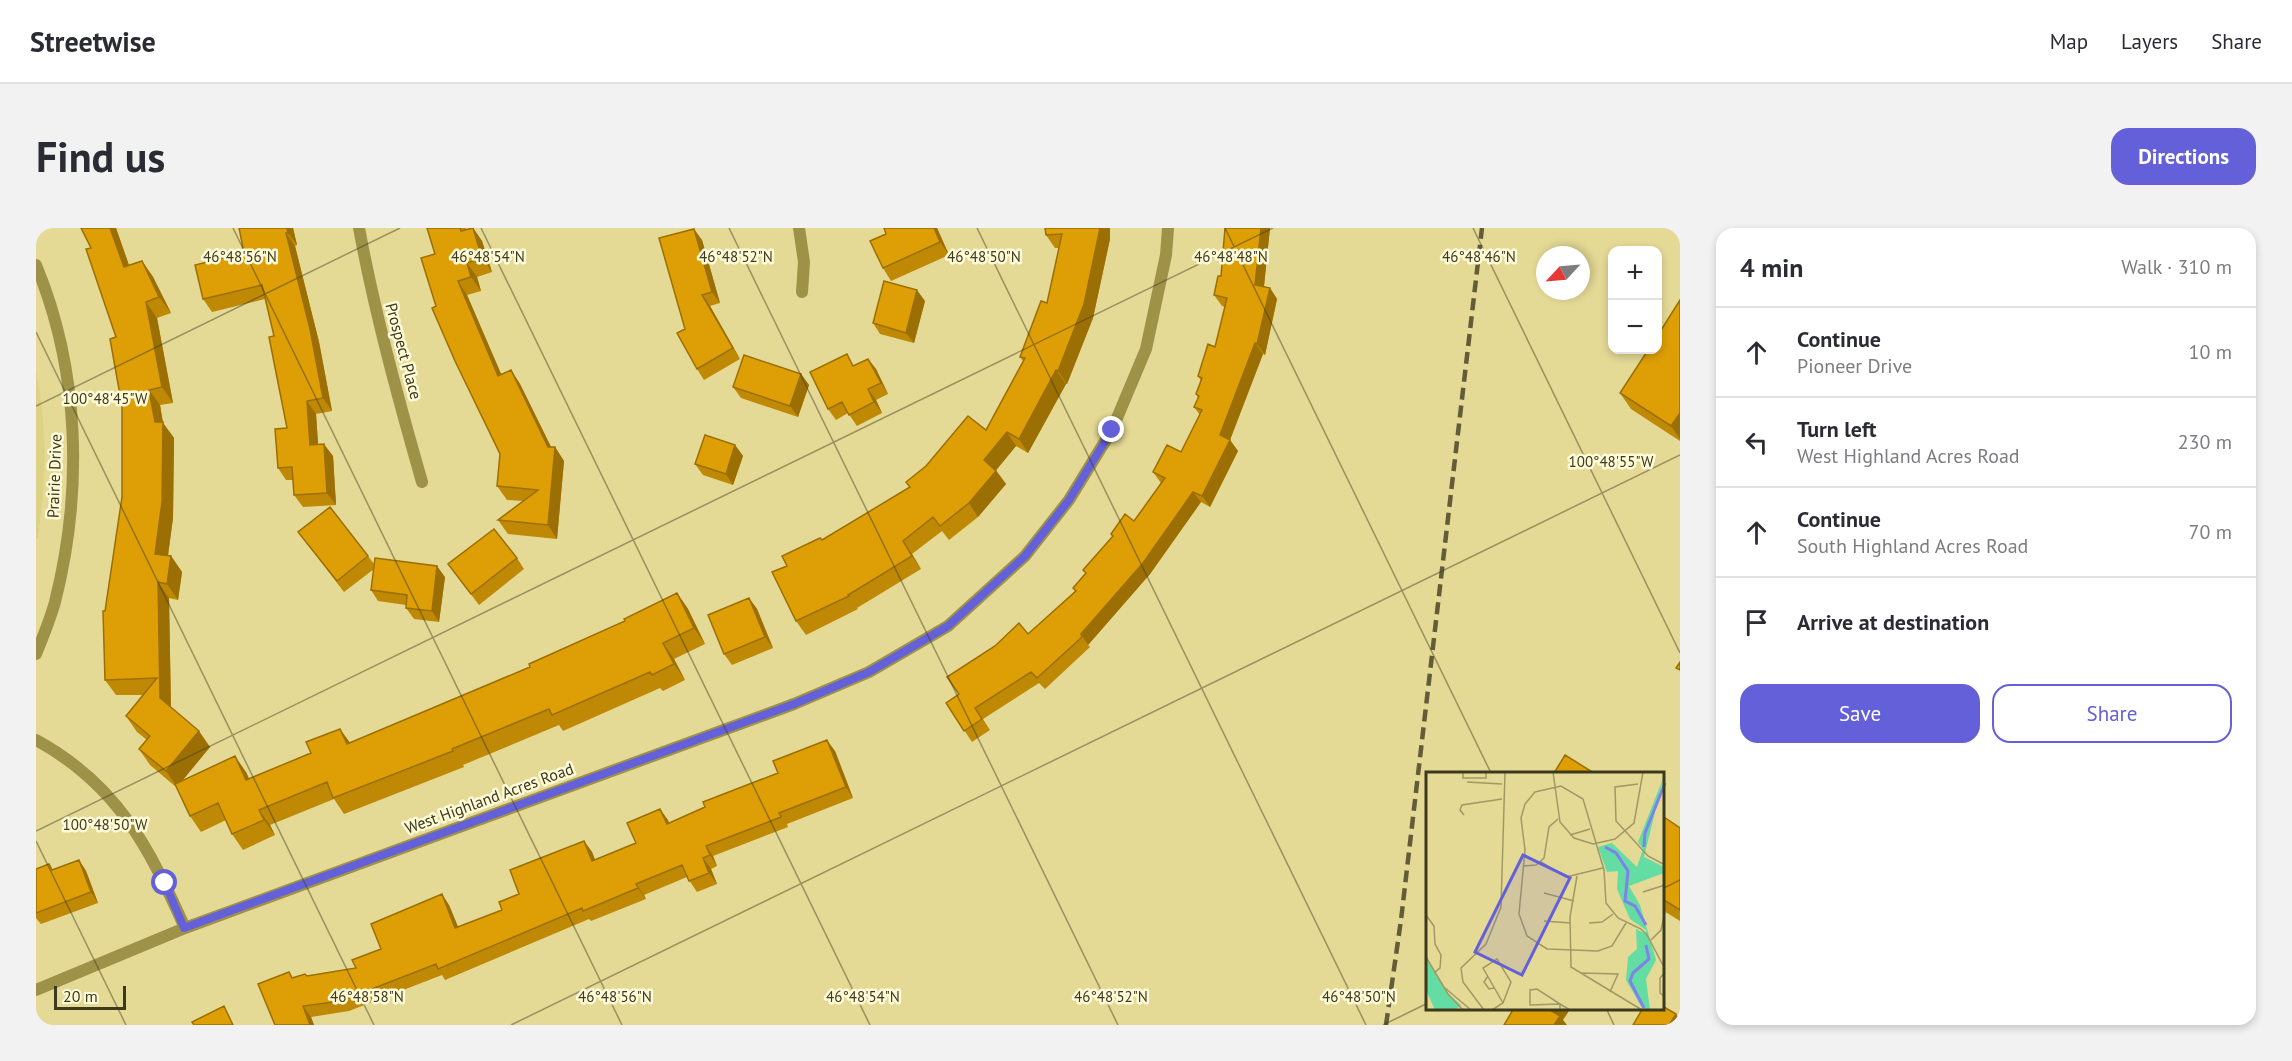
<!DOCTYPE html>
<html lang="en">
<head>
<meta charset="utf-8">
<style>
  body { margin:0; font-family:"PT Sans",sans-serif; background:#f2f2f3; color:#2b2b33 }
  .controls { position:absolute; right:18px; top:18px; display:grid; overflow:hidden; border-radius:12px; box-shadow:0 3px 9px #0003 }
  .controls button { width:54px; height:54px; display:grid; place-items:center; padding:0; border:0; border-bottom:2px solid #e1e1e2; background:#fff; color:#2b2b33; font:30px sans-serif }
  .compass { position:absolute; left:1500px; top:18px; width:54px; height:54px; border-radius:50%; background:#fff; box-shadow:0 3px 9px #0003; rotate:244deg }
  .scale { position:absolute; left:18px; bottom:15px; width:72px; box-sizing:border-box; padding-left:6px; border:3px solid #3d391d; border-top:0; font-size:16px; line-height:21px; white-space:nowrap; color:#3d391d; -webkit-text-stroke:4px #fffad8; paint-order:stroke }
  .stop { position:absolute; width:18px; height:18px; margin:-14px; border:4px solid #6460d9; border-radius:50%; background:#fff }
  .stop.end { background:#6460d9; border-color:#fff; box-shadow:0 2px 6px #0008 }
  .list { margin:0; padding:0; list-style:none }
  h2 { display:flex; justify-content:space-between; align-items:center; height:78px; margin:0; padding:0 24px; font-size:26px }
  h2 small { font-size:20px; font-weight:400; color:#7c7c81 }
  .list li { display:grid; grid-template-columns:39px 1fr auto; gap:18px; align-items:center; box-sizing:border-box; height:90px; padding:0 24px; border-top:2px solid #e1e1e2 }
  .list b { display:block; font-size:22px; white-space:nowrap }
  .list p { margin:0; font-size:20px; white-space:nowrap; color:#7c7c81 }
  .list em { font-size:20px; font-style:normal; color:#7c7c81 }
  .actions { display:flex; gap:12px; padding:18px 24px }
  .actions a { flex:1; padding:14px 0; border:2px solid #6460d9; border-radius:18px; text-align:center; font-size:21px; color:#6460d9 }
  .actions .main { background:#6460d9; color:#fff }
  .icon { flex:none; width:33px; height:33px; fill:none; stroke:currentColor; stroke-width:2; stroke-linecap:round; stroke-linejoin:round }
  .map { position:relative; flex:none; width:1644px; height:797px; overflow:hidden; border-radius:18px }
  header { display:flex; align-items:center; gap:36px; box-sizing:border-box; height:84px; padding:0 30px; background:#fff; border-bottom:2px solid #e1e1e2 }
  header strong { font-size:28px }
  nav { display:flex; gap:33px; margin-inline-start:auto; font-size:21px }
  .intro { display:flex; align-items:center; justify-content:space-between; box-sizing:border-box; height:144px; padding:0 36px }
  h1 { margin:0; font-size:42px }
  .button { padding:15px 27px; border-radius:18px; background:#6460d9; color:#fff; font-size:21px; font-weight:700 }
  main { display:flex; gap:36px; padding:0 36px }
  aside { flex:1; background:#fff; border-radius:18px; box-shadow:0 3px 9px #0003 }
  .map>svg:first-child { display:block }
  .built { fill:#ddd184 }
  .lines { fill:none; stroke-linecap:round; stroke-linejoin:round }
  .street { stroke:#9e9248; stroke-width:12 }
  .rail { stroke:#625d38; stroke-width:4.5; stroke-dasharray:12 6; stroke-linecap:butt }
  .wall { fill:#bf8905 }
  .shaded-wall { fill:#9b6f04 }
  .building { fill:#de9f06; stroke:#9b6f04; stroke-width:1.5 }
  .route { stroke:#6460d9; stroke-width:8 }
  .ticks { fill:none; stroke:#3d391d; stroke-width:1.5; stroke-opacity:0.45 }
  .labels { text-anchor:middle; dominant-baseline:central; stroke-width:5; stroke-linejoin:round; paint-order:stroke }
  .street-label { font-size:16px; fill:#3d391d; stroke:#fffad8 }
  .inset-river { fill:none; stroke:#7f82ea; stroke-width:3 }
  .inset-road { fill:none; stroke:#a19965; stroke-width:1.5 }
  .view { fill:#6460d9; fill-opacity:0.15; stroke:#6460d9; stroke-width:3 }
  .inset-edge { fill:none; stroke:#3d391d; stroke-width:3 }
  .ticks-label { font-size:15px; text-anchor:middle; fill:#3d391d; stroke:#fffad8; stroke-width:5; stroke-linejoin:round; paint-order:stroke }
</style>
</head>
<body>
<header>
<strong>Streetwise</strong>
<nav><a>Map</a><a>Layers</a><a>Share</a></nav>
</header>
<div class="intro"><h1>Find us</h1><a class="button">Directions</a></div>
<main>
<div class="map">
<svg width="1644" height="797" viewBox="0 0 1644 797">
  <rect width="100%" height="100%" fill="#e4d995"/>
  <path class="built" d="M0 144 6 180 9 223 7 267 2 310H0Z"/>
  <g class="lines">
    <path class="street" d="M323 0C339 86 362 170 386 254
      M763 0 768 34 766 64
      M0 37C44 143 47 263 19 374 14 392 7 409 0 426
      M0 512C81 556 113 619 149 700
      M0 762 149 700 758 476 833 444 912 398 989 328 1033 272 1076 202 1110 121 1130 27 1132 0"/>
    <path class="rail" d="M1350 797 1365 692 1446 0"/>
  </g>
  <path class="wall" d="M45 0H80L93 37 106 33 117 49 135 85 121 90 137 175 124 177 127 195 138 210 137 290 132 328H135L146 344 142 372 133 370 135 479 174 519 146 553 210 544 213 551 314 515 494 439 589 393 641 365 652 381 669 416 638 431 649 452 627 463 624 460 527 503 523 497 427 537 428 539 308 586 298 571 234 597 239 607 207 622 196 606 190 592 165 604 154 588 140 559 114 537 103 521 111 512 101 504 90 488 108 467H80L69 452V383L86 269V178L80 109 55 20Z
    M257 0 261 17 259 18 283 114 296 183 280 186 282 216 297 228 300 277 267 279 258 267 257 252H250L242 240 251 200 238 108 229 71 176 84 167 71 208 25Z
    M391 0H430V1L437 0 446 13 456 44 441 49 445 63 431 67 465 146 475 142 484 156 515 219H519L528 233 521 311 472 306 462 292 487 273 471 272 461 258 464 226 400 78 399 26Z
    M901 0 913 27 855 53 847 40 850 6Z
    M1009 0H1074V11L1057 90 1031 156H1030L992 225 980 218 960 242 970 256 942 289 913 312 906 303 876 326 885 341 821 380 822 381 770 407 760 393 786 312 874 259 950 202 987 133 984 129 1011 75 1023 20H1019L1010 7Z
    M1189 0H1234L1228 59 1234 60 1241 71 1229 127 1227 126 1194 212 1202 223 1174 279 1165 274 1114 346 1052 417 1054 419 1009 461 1003 455 947 491 954 502 936 514 910 475 923 466 992 406 1039 363 1037 360 1050 346 1047 342 1076 309 1075 306 1098 293 1125 255 1117 244 1145 224 1164 187 1158 179 1162 170 1160 166 1165 153 1162 148 1179 119 1189 79 1186 78 1178 67 1185 48Z
    M666 12 684 75 674 78 704 131 668 152 661 141 649 101Z
    M1644 72V213L1595 181 1584 165Z
    M889 73 878 115 844 106 837 95Z
    M832 131 840 141 852 166 840 172 846 185 821 198 812 185 800 192 792 181 819 137Z
    M765 146 773 157 762 189 705 170 697 159Z
    M699 217 707 228 697 257 667 247 659 236Z
    M262 304 332 328 338 336 409 349 403 394 378 391 370 380V377L342 373 335 362 338 341 308 364Z
    M481 330 488 341 443 377 412 336Z
    M713 370 721 381 737 420 696 437 688 426Z
    M799 523 817 570 751 596 752 599 677 628 681 638 675 641 681 656 661 664 651 649 608 667 610 671 555 693 553 691 409 752 406 747 313 783 275 789 278 797H239L253 744 257 750 320 740 345 721 413 677 422 699 466 682 483 666 548 613 556 624 559 632 600 615 624 581 633 595Z
    M1628 589 1644 600V693L1628 683Z
    M43 632 50 643 62 675 5 696 0 690V641L13 636 17 642Z"/>
  <path class="shaded-wall" d="M74 0H80L99 55 88 39Z
    M251 0H257L261 17 252 5Z
    M437 0 446 13 456 44 446 30Z
    M898 0H901L913 27 904 14Z
    M1064 0H1074V11L1057 90 1031 156 1022 143Z
    M1225 0H1234L1227 67 1219 57Z
    M658 1 666 12 684 75 676 64Z
    M250 5 259 18 283 114 296 183 287 170Z
    M106 33 117 49 135 85 123 69Z
    M431 35 441 49 445 63 435 49Z
    M422 53 431 67 472 162 462 148Z
    M1234 60 1241 71 1229 127 1221 116Z
    M881 62 889 73 878 115 870 105Z
    M666 67 674 78 704 131 697 120Z
    M110 74 121 90 137 175 126 159Z
    M1219 115 1227 126 1192 217 1194 212 1202 223 1174 279 1166 268 1184 207Z
    M832 131 840 141 852 166 845 155Z
    M475 142 484 156 518 225 519 219 528 233 521 311 512 297V219Z
    M1020 142 1030 156 992 225 983 211Z
    M765 146 773 157 762 189 754 178Z
    M832 161 840 172 846 185 838 174Z
    M113 162 124 177 127 195 138 210 137 290 130 341 119 326V194Z
    M271 173 280 186 283 229 274 217Z
    M1644 185V211L1635 198Z
    M971 204 980 218 957 246 948 232Z
    M288 216 297 228 300 277 291 265Z
    M699 217 707 228 697 257 690 246Z
    M960 243 970 256 942 289 933 275Z
    M1157 264 1165 274 1114 346 1052 417 1045 406Z
    M867 313 876 326 885 341 876 328Z
    M135 328 146 344 142 372 131 356Z
    M401 338 409 349 403 394 396 383Z
    M122 354 133 370 135 486 124 470Z
    M641 365 652 381 669 416 658 400Z
    M713 370 721 381 737 420 729 409Z
    M627 415 638 431 649 452 638 436Z
    M304 501 315 516H311Z
    M163 503 174 519 141 559 130 543Z
    M791 512 799 523 817 570 810 559Z
    M199 528 210 544 221 568 210 552Z
    M624 581 632 592 638 607 631 596Z
    M223 582 234 597 239 607 228 592Z
    M548 613 556 624 564 644 556 633Z
    M670 618 677 628 681 638 674 627Z
    M667 630 675 641 681 656 673 645Z
    M43 632 50 643 62 675 55 664Z
    M600 656 608 667 610 671 602 660Z
    M406 666 413 677 427 711 419 700Z
    M267 778 275 789 278 797H274Z
    M1515 780H1535L1527 792 1531 797H1518L1514 782Z
    M1640 786 1644 792V797H1633Z"/>
  <path class="building" d="M45 0H74L88 39 106 33 123 69 110 74 126 159 113 162 119 194H127L126 274 119 326 135 328 131 356 122 354 124 470 163 503 130 543 103 521 114 508 90 488 121 450 69 452 67 383H69L86 269V178L74 111 80 109 50 21 55 20Z
    M203 0H251L252 5H250L274 101 287 170 271 173 274 217 288 216 291 265 258 267 256 239 242 240 239 201 251 200 233 109 238 108 226 57 167 71 159 37 208 25Z
    M391 0H424L425 3 437 0 446 30 431 35 435 49 422 53 462 148 475 142 512 219H519L512 297 462 292 502 262 461 258 464 226 419 133 396 80 400 78 385 30 399 26Z
    M848 0H898L904 14 847 40 834 13 850 6Z
    M1009 0H1064L1048 76 1022 143 1020 142 983 211 971 204 948 232 960 243 933 275 904 298 897 289 867 313 876 328 812 367 813 368 760 393 736 344 751 338 746 328 784 310 786 312 874 259 870 254 890 238 932 188 950 202 989 130 984 129 1005 73 1011 75 1026 6 1010 7Z
    M1189 0H1225L1219 57 1234 60 1221 116 1219 115 1184 207 1194 212 1166 268 1157 264 1107 335 1045 406 1046 409 1001 450 995 444 939 480 946 491 928 503 910 475 923 466 911 449 959 418 983 395 992 406 1040 363 1037 360 1050 345 1047 342 1077 308 1075 306 1089 286 1098 293 1129 250 1117 244 1131 217 1145 224 1166 182 1158 179 1163 168 1160 166 1166 150 1162 148 1172 116 1179 119 1191 70 1178 67 1182 48H1185Z
    M658 1 676 64 666 67 697 120 661 141 641 105 649 101 623 10Z
    M848 53 881 62 870 105 837 95Z
    M1644 72V185L1635 198 1584 165 1612 122H1622V107Z
    M811 126 817 138 832 131 845 155 832 161 838 174 813 187 806 174 792 181 774 144Z
    M708 127 765 146 754 178 697 159Z
    M669 207 699 217 690 246 659 236Z
    M294 279 332 328 301 353 262 304Z
    M458 301 481 330 435 366 412 336Z
    M339 330 401 338 396 383 370 380 371 367 335 362Z
    M641 365 658 400 627 415 638 436 616 447 614 444 516 487 513 481 416 521 417 523 297 570 291 554 223 582 228 592 196 606 182 575 154 588 139 556 199 528 210 552 275 525 270 514 304 501 311 516 494 439 493 436 589 393 588 391Z
    M713 370 729 409 688 426 672 387Z
    M1644 434V442L1640 440Z
    M791 512 810 559 743 585 745 589 670 618 674 627 667 630 673 645 653 653 646 637 600 656 602 660 547 683 546 680 402 741 400 736 305 773 267 778 274 797H239L222 756 253 744 256 750 269 746 271 748 320 740 316 732 345 721 335 696 406 666 419 700 466 682 463 674 483 666 474 642 548 613 556 633 600 615 591 595 624 581 631 596 669 579 667 574 742 545 737 533Z
    M1529 527 1558 545H1518Z
    M1628 589 1644 600V682L1628 672Z
    M43 632 55 664 0 685V641L13 636 16 642Z
    M188 778 197 797H158L156 794Z
    M1628 779 1640 786 1633 797H1597L1607 780H1628Z
    M1478 780H1515L1514 782 1524 788 1518 797H1468Z"/>
  <g class="lines">
    <path class="route" d="M129 655 148 700 758 476 833 444 912 398 989 328 1033 272 1076 202"/>
  </g>
  <path class="ticks" d="M197 0 586 797M445 0 834 797M693 0 1082 797M941 0 1330 797M1189 0 1455 545M1437 0 1644 425M0 104 338 797M0 178 364 0M0 603 1237 0M0 613 90 797M1628 660 1644 652M1570 780 1578 797M475 797 1644 227M1347 797 1392 775"/>
  <g class="labels">
    <g class="street-label">
      <text transform="translate(368 123) rotate(75)">Prospect Place</text>
      <text transform="translate(18 248) rotate(-88)">Prairie Drive</text>
      <text transform="translate(453 570) rotate(-20)">West Highland Acres Road</text>
    </g>
  </g>
  <g transform="translate(1390 544)">
    <rect width="238" height="238" fill="#e4d995"/>
    <path d="M238 4 218 85 238 95V101L203 114 214 133 230 188 220 207 224 238 216 236 200 208 202 185 211 177 210 157 220 162V158L204 147 191 117 192 99 181 100 172 75 186 71 211 95 217 77 212 70ZM0 185 22 222 35 233 29 238H9L0 218Z" fill="#63dda3"/>
    <path class="inset-river" d="M179 75 190 81 202 99 199 129 209 134 220 153M218 75 219 61 239 11M218 236 204 209 207 201 223 187 220 173"/>
    <path class="inset-road" d="M37 0V6H60V0M127 0 134 50 148 66 167 72 189 67 208 51 217 0M41 10 76 12M212 12 189 15 190 49 222 84 239 93M38 43 34 38 36 33 76 27M144 63 164 57M115 90 140 105 177 96M98 94 110 93 118 86 123 55 132 47M151 104 144 145 145 195 216 238M217 120 239 113M118 121 148 129M0 143 8 154 9 172 15 183 14 196 9 200M118 149 144 151M163 151 176 150 187 142M200 151 186 174 172 179 121 177 101 164 93 142 99 78 95 46 99 32 109 20 135 14 157 27 178 98 180 131 192 146 215 157 221 163 239 197M225 168 235 158 239 140M0 185 22 222 37 238M239 200 234 206V221L239 225M156 201 192 202 184 220M62 204 58 210 63 217 68 216M19 216 45 238M58 238 37 210 35 196 60 172 75 135 79 0M66 238 77 231 85 210 71 187 57 196 77 231M134 238V232L104 233V218L111 217 134 232 144 238"/>
    <path class="view" d="M97 83 144 106 96 203 49 180Z"/>
    <rect width="238" height="238" class="inset-edge"/>
  </g>
  <g class="ticks-label">
    <text x="1443" y="34">46°48'46"N</text>
    <text x="204" y="34">46°48'56"N</text>
    <text x="452" y="34">46°48'54"N</text>
    <text x="700" y="34">46°48'52"N</text>
    <text x="948" y="34">46°48'50"N</text>
    <text x="1195" y="34">46°48'48"N</text>
    <text x="69" y="176">100°48'45"W</text>
    <text x="1575" y="239">100°48'55"W</text>
    <text x="69" y="602">100°48'50"W</text>
    <text x="331" y="774">46°48'58"N</text>
    <text x="579" y="774">46°48'56"N</text>
    <text x="827" y="774">46°48'54"N</text>
    <text x="1075" y="774">46°48'52"N</text>
    <text x="1323" y="774">46°48'50"N</text>
  </g>
</svg>
<div class="controls">
<button>+</button>
<button>−</button>
</div>
<svg class="compass" viewBox="-18 -18 36 36"><path d="M0-13l5 13h-10z" fill="#e53935"/><path d="M0 13l5-13h-10z" fill="#7c7c81"/></svg>
<div class="scale">20 m</div>
<div class="stop" style="left:129px;top:655px"></div>
<div class="stop end" style="left:1076px;top:202px"></div>
</div>
<aside>
<h2>4 min<small>Walk · 310 m</small></h2>
<ul class="list">
<li><svg class="icon" aria-label="ahead" viewBox="0 0 24 24"><path d="M12 20V5M6 11l6-6 6 6"/></svg><div><b>Continue</b><p>Pioneer Drive</p></div><em>10 m</em></li>
<li><svg class="icon" aria-label="left" viewBox="0 0 24 24"><path d="M17 20v-9H6M10 6l-5 5 5 5"/></svg><div><b>Turn left</b><p>West Highland Acres Road</p></div><em>230 m</em></li>
<li><svg class="icon" aria-label="ahead" viewBox="0 0 24 24"><path d="M12 20V5M6 11l6-6 6 6"/></svg><div><b>Continue</b><p>South Highland Acres Road</p></div><em>70 m</em></li>
<li><svg class="icon" aria-label="arrive" viewBox="0 0 24 24"><path d="M6 21V4h12l-3 4 3 4H6"/></svg><div><b>Arrive at destination</b></div></li>
</ul>
<div class="actions"><a class="main">Save</a><a>Share</a></div>
</aside>
</main>
</body>
</html>
